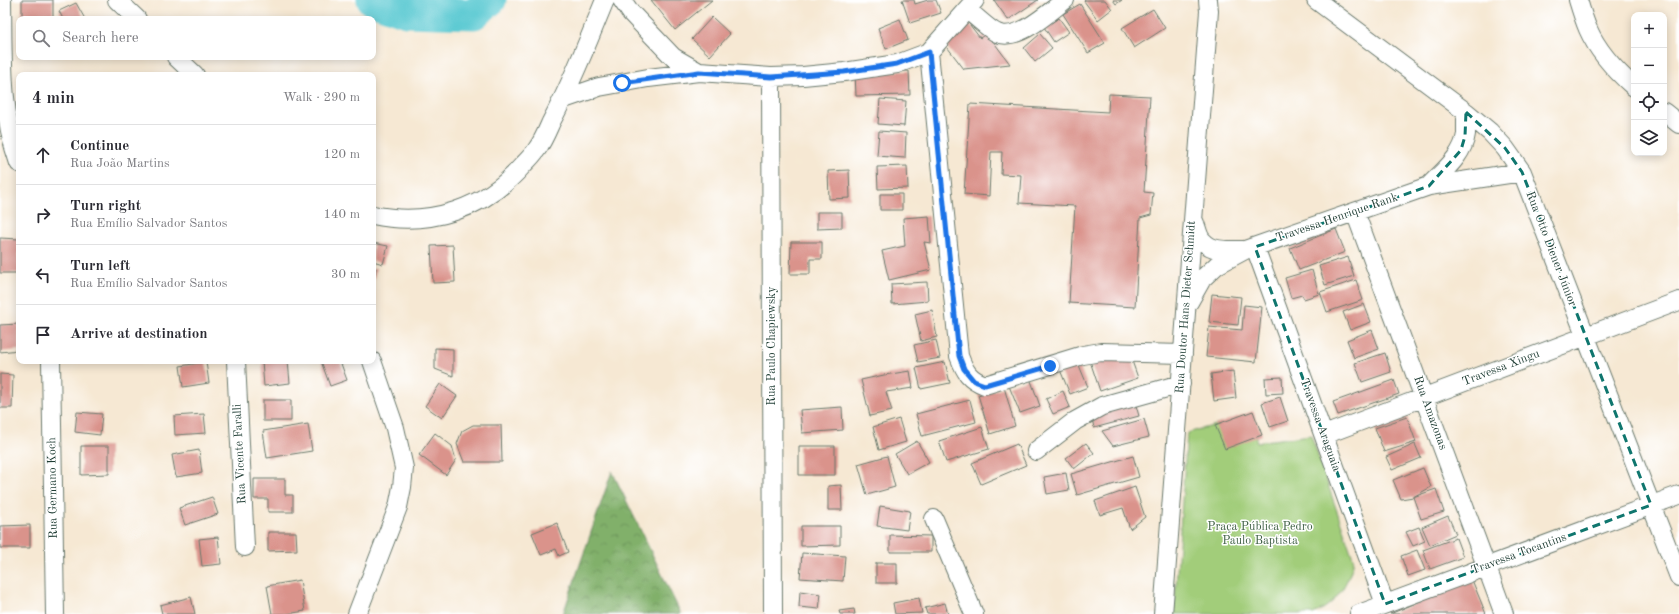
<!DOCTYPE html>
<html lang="en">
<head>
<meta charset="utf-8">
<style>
  body { margin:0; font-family:"Old Standard TT",serif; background:#f2f2f3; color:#2b2b33 }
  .controls { position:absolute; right:12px; top:12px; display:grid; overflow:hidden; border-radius:8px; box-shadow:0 2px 10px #0003 }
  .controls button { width:36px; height:36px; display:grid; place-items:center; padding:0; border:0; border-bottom:1px solid #e1e1e2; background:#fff; color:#2b2b33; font:20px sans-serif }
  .stop { position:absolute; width:12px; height:12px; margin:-9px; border:3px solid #1a73e8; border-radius:50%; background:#fff }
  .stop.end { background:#1a73e8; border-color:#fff; box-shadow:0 1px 4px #0008 }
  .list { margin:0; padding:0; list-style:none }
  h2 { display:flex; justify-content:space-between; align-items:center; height:52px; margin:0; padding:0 16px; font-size:17px }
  h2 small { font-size:13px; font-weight:400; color:#7c7c81 }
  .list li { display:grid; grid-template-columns:26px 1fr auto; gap:12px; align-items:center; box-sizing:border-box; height:60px; padding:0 16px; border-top:1px solid #e1e1e2 }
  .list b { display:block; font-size:15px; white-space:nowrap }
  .list p { margin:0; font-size:13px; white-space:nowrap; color:#7c7c81 }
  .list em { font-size:13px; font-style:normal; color:#7c7c81 }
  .icon { flex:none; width:22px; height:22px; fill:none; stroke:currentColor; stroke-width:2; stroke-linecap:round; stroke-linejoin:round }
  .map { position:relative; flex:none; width:1679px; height:614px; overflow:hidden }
  .search { position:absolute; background:#fff; box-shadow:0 2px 10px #0003; left:16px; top:16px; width:360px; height:44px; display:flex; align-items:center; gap:10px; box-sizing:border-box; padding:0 14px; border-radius:8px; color:#7c7c81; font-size:15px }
  .panel { position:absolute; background:#fff; box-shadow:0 2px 10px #0003; left:16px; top:72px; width:360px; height:292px; border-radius:8px }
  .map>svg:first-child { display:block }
  .green { fill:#a2cd7a; stroke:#608557 }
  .forest { fill:url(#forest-crowns); stroke:#50764f }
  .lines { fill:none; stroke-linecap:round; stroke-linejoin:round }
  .river { stroke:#5dcad3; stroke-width:31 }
  .building { fill:#da938b }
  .minor-casing { stroke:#6a796c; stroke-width:20 }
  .minor { stroke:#fff; stroke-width:18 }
  .route { stroke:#1a73e8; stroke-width:5 }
  .marked { fill:none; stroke:#0f766e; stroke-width:3; stroke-dasharray:8 5; stroke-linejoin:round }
  .labels { text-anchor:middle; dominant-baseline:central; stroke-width:3; stroke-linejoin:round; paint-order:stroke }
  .street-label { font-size:12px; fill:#1f3d34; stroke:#fff }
  .park-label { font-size:12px; fill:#406146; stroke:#fff }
</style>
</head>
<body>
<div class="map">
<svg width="1679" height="614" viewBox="0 0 1679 614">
  <defs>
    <pattern id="forest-crowns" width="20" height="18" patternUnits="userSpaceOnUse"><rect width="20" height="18" fill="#81b06a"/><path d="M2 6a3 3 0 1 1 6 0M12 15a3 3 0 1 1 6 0" fill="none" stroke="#699058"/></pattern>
  </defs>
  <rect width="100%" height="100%" fill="#fff"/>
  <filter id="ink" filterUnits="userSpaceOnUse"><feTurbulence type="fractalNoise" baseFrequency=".025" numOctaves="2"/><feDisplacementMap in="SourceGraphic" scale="8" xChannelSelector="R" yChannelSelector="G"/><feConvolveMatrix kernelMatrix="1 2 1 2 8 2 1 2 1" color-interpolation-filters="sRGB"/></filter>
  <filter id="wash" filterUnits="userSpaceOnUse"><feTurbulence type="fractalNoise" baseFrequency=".012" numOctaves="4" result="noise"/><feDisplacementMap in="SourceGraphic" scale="16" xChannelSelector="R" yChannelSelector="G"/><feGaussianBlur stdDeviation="0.9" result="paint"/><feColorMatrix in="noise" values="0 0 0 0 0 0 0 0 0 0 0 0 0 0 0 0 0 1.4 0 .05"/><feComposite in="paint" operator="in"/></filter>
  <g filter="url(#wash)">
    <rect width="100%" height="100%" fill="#f6e8d3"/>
    <path class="green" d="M1249 416 1257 442 1311 435 1354 561C1347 585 1337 604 1313 614H1174L1187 433Z"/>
    <path class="forest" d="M612 471 681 614H563Z"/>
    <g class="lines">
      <path class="river" d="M372 0 406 12 474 14 491 0"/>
    </g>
    <g id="blocks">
      <path class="building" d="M22 0H53V19H22Z
        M651 0H712L675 30Z
        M902 0H914L915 4 928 0H936L941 13 910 23Z
        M994 0H1038L1008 20Z
        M1085 0H1105L1112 9 1098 20 1084 1Z
        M1113 0H1122L1116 4Z
        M76 3 85 19H63L59 11Z
        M1080 4 1105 43 1088 53 1063 14Z
        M1153 9 1165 28 1134 48 1122 28Z
        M712 17 730 34 710 56 692 39Z
        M1059 18 1069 32 1054 42 1044 27Z
        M900 19 908 40 886 49 878 28Z
        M966 20 980 38 987 33 1010 64 964 69 941 39Z
        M1040 34 1052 48 1035 62 1024 48Z
        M909 71 910 95 856 96 855 72Z
        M1109 94 1150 96 1144 192 1153 193 1151 215 1140 218 1135 307 1069 303 1075 206 1019 203 1021 175 1001 174 1002 152H991L989 196 964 194 970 104 1108 112Z
        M880 99 906 101 904 126 878 124Z
        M879 131 906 133 905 158 877 156Z
        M907 166 908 188 878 189 877 167Z
        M849 170 850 198 829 199 828 171Z
        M880 194H902V210H880Z
        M817 212H842V228L817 229Z
        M929 216 931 243 924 242 931 270 889 280 882 251 905 246 903 218Z
        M1336 229 1345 252 1299 270 1290 248Z
        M0 238 19 239V273H0Z
        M791 242H822V259H810V274H790Z
        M373 243 388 246 383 264 373 261Z
        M453 245 455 282 433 283 431 246Z
        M1348 257 1354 276 1325 285 1319 266Z
        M373 268H376L374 278H373Z
        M1312 270 1319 294 1304 299 1302 295 1291 298 1285 278Z
        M1356 280 1363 300 1327 312 1320 292Z
        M927 282 928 301 892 304 891 284Z
        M1212 294 1241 297 1238 325 1209 322Z
        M1364 304 1371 322 1350 330 1343 312Z
        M1244 305 1262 307 1256 362 1206 357 1209 327 1242 330Z
        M932 310 937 337 921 341 915 314Z
        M19 324V350L0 352V325Z
        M1372 330 1379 349 1354 358 1347 340Z
        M936 340 940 358 918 362 914 345Z
        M435 348 453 349V376L435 369Z
        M1385 353 1391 372 1362 382 1355 363Z
        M1076 358 1088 387 1070 394 1058 365Z
        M1131 358 1138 378 1100 391 1090 361Z
        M262 361H288L290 383 264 386Z
        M321 361H340L347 380 330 386Z
        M206 362 209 383 183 387 180 366Z
        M945 362 950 383 921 389 916 368Z
        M910 371 913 388 886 392 892 411 870 416 861 380 884 375Z
        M1233 371 1236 398 1214 401 1211 374Z
        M0 374 13 375 12 408H0Z
        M1282 377 1283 393 1266 394 1265 378Z
        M1030 378 1040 406 1020 413 1009 386Z
        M1394 380 1399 394 1338 415 1333 402Z
        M440 384 457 396 442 418 425 406Z
        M1004 387 1015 426 990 434 978 395Z
        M1063 391 1070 407 1053 414 1046 399Z
        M1280 397 1288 421 1270 427 1262 403Z
        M263 400H291V421H263Z
        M970 400 976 422 922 436 916 414Z
        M1135 402 1139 416 1094 428 1091 413Z
        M842 407 843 430 802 433 800 410Z
        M1253 411 1262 435 1225 449 1215 425Z
        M77 412 102 414 100 435 75 432Z
        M204 414 206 433 175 435 174 416Z
        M1407 417 1416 442 1384 452 1375 428Z
        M899 419 906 442 879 450 873 427Z
        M1144 419 1149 437 1113 446 1102 431Z
        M308 424 312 451 267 458 263 431Z
        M473 425H501L502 462H464L457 444 462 431Z
        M982 427 989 449 946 462 939 441Z
        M435 433 452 446 456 460 446 475 419 455Z
        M917 441 929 462 907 474 895 454Z
        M1086 443 1094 453 1074 469 1066 458Z
        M1017 444 1026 465 981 484 972 463Z
        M1415 444 1421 458 1392 470 1386 457Z
        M81 446H109V474L81 475Z
        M799 446H835V475H799Z
        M199 450 202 473 176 477 172 455Z
        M887 456 895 487 867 495 858 464Z
        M1133 456 1139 477 1077 495 1071 474Z
        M1423 468 1431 487 1413 497 1401 499 1393 480Z
        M1066 473 1069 490 1047 494 1044 477Z
        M254 479H285V495H293V512H268V499H254Z
        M841 485 842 510H828V486Z
        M1135 487 1145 517 1130 529 1123 508 1100 515 1095 501Z
        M1436 489 1444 512 1421 519 1413 497Z
        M212 497 218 514 185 525 179 508Z
        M880 506 910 511 907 530 877 526Z
        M1448 516 1456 534 1430 545 1422 527Z
        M557 523 568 552 559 556 556 549 541 555 532 533Z
        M30 525V548H0V526Z
        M801 526H840V545L801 546Z
        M1419 527 1425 541 1413 546 1406 532Z
        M268 532H296L297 550 268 551Z
        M890 535 931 536V552H890Z
        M218 537 221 564 202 566 199 539Z
        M1456 538 1463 557 1430 569 1423 550Z
        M1417 550 1425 570 1408 576 1401 556Z
        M802 553 845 556 843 581 800 578Z
        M876 563H897V583H876Z
        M300 580 305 611 287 614H272L267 586Z
        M1472 580 1486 614H1390L1428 598Z
        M800 591 821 594 819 609 799 607Z
        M191 597 195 614H162L160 605Z
        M919 598 922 613 895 614 893 603Z
        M945 603 948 614H927L925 608Z
        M854 609 855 614H840L839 611Z"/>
    </g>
  </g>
  <g filter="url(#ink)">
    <use href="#blocks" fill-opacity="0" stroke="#6a796c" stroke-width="1"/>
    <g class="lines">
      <defs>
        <path id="minor" d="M2 0C3 54 0 111 19 163
          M117 0 137 19
          M622 0 631 13 673 57 699 72
          M1316 0 1466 112 1490 132 1505 148 1522 172 1679 577
          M1578 0C1581 10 1584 20 1588 29 1598 52 1616 71 1634 87
          M967 10C976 16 988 29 997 33 1018 42 1049 12 1065 0
          M929 52 959 356C965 372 969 379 985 385L1083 355 1101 352 1183 354
          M176 57 195 75
          M771 77 773 614
          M564 99 599 87 648 78 699 72 771 77 803 76 844 72 897 64 929 52 975 0
          M1664 112 1679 124
          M1429 186C1443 171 1463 156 1466 134 1466 127 1466 120 1466 112
          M1355 212 1504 614
          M373 215C430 227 485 209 523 165 528 160 533 155 537 149 543 141 547 131 551 122 572 83 588 41 605 0
          M1194 221C1197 227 1198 237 1203 241 1212 252 1229 250 1242 250
          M1255 247 1385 604
          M1189 302 1202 279 1217 265 1245 250 1429 186 1522 172
          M51 361 55 614
          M236 361 245 547
          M1324 435 1679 301
          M1036 451 1075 421 1102 406 1181 384
          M934 519 974 614
          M357 614 398 507 402 487 404 468 395 428 372 361
          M1163 614 1209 11 1208 0
          M1359 614 1679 495"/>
      </defs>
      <use href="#minor" class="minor-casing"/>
      <use href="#minor" class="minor"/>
    </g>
  </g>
  <g class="lines" filter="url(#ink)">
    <path class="route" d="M622 83 699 72 771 77 844 72 897 64 929 52 959 356 964 369 974 381 985 385 1050 366"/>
  </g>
  <path class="marked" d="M1466 112 1505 148 1522 172 1651 505 1385 604 1255 247 1429 186 1461 150 1465 136Z"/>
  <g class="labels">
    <g class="street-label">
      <text transform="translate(1337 218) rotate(-19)">Travessa Henrique Rank</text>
      <text transform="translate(1551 249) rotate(69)">Rua Otto Diener Júnior</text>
      <text transform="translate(1186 307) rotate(-86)">Rua Doutor Hans Dieter Schmidt</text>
      <text transform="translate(772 346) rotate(-90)">Rua Paulo Chapiewsky</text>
      <text transform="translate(1501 368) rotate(-21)">Travessa Xingu</text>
      <text transform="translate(1430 413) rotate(70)">Rua Amazonas</text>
      <text transform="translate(1320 425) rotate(70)">Travessa Araguaia</text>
      <text transform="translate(240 454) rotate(-93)">Rua Vicente Faralli</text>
      <text transform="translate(53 488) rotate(-91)">Rua Germano Koch</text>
      <text transform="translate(1519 554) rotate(-20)">Travessa Tocantins</text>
    </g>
    <g class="park-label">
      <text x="1260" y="527">Praça Pública Pedro<tspan x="1260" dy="14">Paulo Baptista</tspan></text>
    </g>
  </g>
</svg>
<div class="controls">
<button>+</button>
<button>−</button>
<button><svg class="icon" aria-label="locate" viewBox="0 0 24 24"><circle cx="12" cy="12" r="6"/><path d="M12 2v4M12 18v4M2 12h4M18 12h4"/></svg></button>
<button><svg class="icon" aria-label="layers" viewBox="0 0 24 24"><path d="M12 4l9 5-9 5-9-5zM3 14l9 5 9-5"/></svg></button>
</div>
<div class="stop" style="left:622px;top:83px"></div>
<div class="stop end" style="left:1050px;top:366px"></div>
<div class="search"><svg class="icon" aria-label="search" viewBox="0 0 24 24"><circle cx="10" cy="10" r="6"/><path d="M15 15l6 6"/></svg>Search here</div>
<section class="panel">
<h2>4 min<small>Walk · 290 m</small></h2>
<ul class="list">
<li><svg class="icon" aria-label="ahead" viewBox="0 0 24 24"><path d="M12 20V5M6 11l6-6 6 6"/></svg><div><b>Continue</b><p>Rua João Martins</p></div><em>120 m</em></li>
<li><svg class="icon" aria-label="right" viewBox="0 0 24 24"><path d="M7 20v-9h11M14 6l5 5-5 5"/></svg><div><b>Turn right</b><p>Rua Emílio Salvador Santos</p></div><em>140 m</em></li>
<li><svg class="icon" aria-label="left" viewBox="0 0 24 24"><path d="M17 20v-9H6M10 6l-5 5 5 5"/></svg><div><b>Turn left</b><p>Rua Emílio Salvador Santos</p></div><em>30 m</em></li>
<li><svg class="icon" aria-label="arrive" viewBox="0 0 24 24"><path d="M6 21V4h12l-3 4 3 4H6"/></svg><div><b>Arrive at destination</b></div></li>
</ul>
</section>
</div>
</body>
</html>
